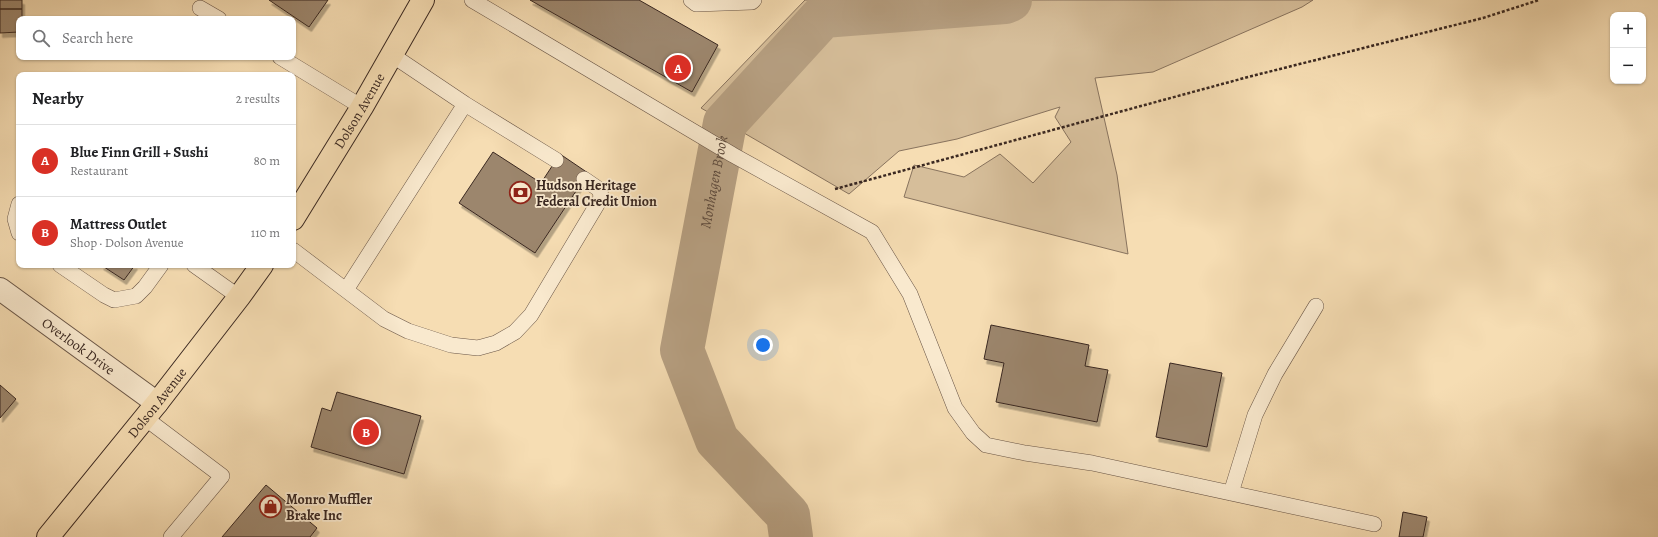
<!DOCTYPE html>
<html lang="en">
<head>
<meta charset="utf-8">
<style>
  body { margin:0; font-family:Alegreya,serif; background:#f2f2f2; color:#202124 }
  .controls { position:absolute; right:12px; top:12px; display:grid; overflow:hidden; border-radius:8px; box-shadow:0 1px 3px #0004 }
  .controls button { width:36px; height:36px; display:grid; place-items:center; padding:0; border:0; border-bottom:1px solid #e0e0e0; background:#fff; color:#202124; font:20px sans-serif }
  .you { position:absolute; left:763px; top:345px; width:14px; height:14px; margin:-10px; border:3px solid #fff; border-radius:50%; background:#1a73e8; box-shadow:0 0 0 6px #1a73e833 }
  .badge { display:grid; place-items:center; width:26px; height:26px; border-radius:50%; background:#d93025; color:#fff; font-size:13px; font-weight:700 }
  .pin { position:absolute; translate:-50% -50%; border:2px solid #fff; box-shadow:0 1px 4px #0006 }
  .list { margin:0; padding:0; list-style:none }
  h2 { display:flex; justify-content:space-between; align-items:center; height:52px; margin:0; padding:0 16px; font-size:17px }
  h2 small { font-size:13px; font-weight:400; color:#757577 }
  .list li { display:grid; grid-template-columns:26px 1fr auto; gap:12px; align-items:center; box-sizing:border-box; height:72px; padding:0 16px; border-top:1px solid #e0e0e0 }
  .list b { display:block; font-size:15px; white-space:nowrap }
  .list p { margin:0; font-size:13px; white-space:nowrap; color:#757577 }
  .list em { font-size:13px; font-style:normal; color:#757577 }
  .icon { flex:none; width:22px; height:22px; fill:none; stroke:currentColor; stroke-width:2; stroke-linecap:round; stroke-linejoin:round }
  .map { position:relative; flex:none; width:1658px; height:537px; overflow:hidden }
  .search { position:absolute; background:#fff; box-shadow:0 1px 3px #0004; left:16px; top:16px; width:280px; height:44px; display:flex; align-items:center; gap:10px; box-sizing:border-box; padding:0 14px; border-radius:8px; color:#757577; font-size:15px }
  .panel { position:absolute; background:#fff; box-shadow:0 1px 3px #0004; left:16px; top:72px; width:280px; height:196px; border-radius:8px }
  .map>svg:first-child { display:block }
  .green { fill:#d6be9a; stroke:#88735e }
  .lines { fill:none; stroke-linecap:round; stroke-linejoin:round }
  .river { stroke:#b69f81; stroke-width:44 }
  .building { fill:#9c866d; stroke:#3a2821; filter:url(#shadow) }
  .service-casing { stroke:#695546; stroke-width:16 }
  .minor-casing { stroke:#695546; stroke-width:24 }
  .primary-casing { stroke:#3a2821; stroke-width:24 }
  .path { stroke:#3a2821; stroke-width:2.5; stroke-dasharray:3 2; stroke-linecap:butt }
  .service { stroke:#f9e9ce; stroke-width:15 }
  .minor { stroke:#f9e9ce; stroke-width:22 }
  .primary { stroke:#f6ddb3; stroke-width:22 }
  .labels { text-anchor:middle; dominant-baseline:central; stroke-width:3.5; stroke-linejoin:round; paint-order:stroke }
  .street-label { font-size:14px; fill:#3a2821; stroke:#f9e9ce }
  .poi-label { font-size:14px; font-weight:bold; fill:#3a2821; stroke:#f9e9ce; text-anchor:start }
  .water-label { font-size:15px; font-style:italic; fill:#5f4c3e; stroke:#f9e9ce }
</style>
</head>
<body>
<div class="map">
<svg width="1658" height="537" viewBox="0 0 1658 537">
  <defs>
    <filter id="shadow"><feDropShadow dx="2.5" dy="4.5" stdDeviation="0" flood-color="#0004"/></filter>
  </defs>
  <rect width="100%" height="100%" fill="#f6ddb3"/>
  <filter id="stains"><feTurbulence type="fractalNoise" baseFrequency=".005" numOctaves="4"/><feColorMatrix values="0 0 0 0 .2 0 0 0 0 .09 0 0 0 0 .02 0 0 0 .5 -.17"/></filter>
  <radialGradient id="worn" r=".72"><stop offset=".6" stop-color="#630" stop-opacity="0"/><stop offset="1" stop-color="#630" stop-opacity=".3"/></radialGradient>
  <path class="green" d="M805 0H1313L1302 7 1153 72 1095 78 1117 175 1128 254 904 197 914 165 964 177 1000 154 1033 183 1071 142 1055 117 1060 107 957 139 899 151 849 194 701 108Z"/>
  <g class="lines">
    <path class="river" id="s1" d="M791 537 788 515 717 440 682 350 725 123 823 16 1005 2 1010 0"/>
  </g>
  <path class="building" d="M0 0H22V9H0Z
    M269 0H328L309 27Z
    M530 0H639L718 45 692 92Z
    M0 9H22V19H19V32L0 33Z
    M493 152 541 183 560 154 588 173 535 253 459 203Z
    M101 265H135L124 280Z
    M991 325 1089 345 1085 366 1108 370 1097 422 996 402 1004 363 984 359Z
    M1170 363 1222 373 1207 447 1156 437Z
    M0 385 16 399 0 418Z
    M337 392 421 416 404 474 311 447 322 408 331 411Z
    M266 485 317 528 310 537H222Z
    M1403 512 1427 517 1423 537H1399Z"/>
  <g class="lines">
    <defs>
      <path id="service" d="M472 0 733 155 872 232 910 294 955 408 973 433 986 445 1025 453 1092 463 1374 524
        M691 0 696 4 752 2 754 0
        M200 8 219 19
        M392 55 465 104 556 160
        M280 57 362 107
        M19 204 15 219 19 233
        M293 250 384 319 408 331 451 345 478 348 496 343 515 332 531 315 601 198 600 190 584 179
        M60 265 104 295 114 300 136 296 145 287 161 265
        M194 265 239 297
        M346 290 465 104
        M145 418 222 476 171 537
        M1231 493 1255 415 1275 374 1316 306"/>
      <g id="minor">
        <path id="s2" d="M0 289 157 403"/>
      </g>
      <g id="primary">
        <path id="s3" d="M293 219 362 107 423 0"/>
        <path id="s4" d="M48 537 157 403 239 297 262 265"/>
      </g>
    </defs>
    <use href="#service" class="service-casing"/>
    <use href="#minor" class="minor-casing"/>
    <use href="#primary" class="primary-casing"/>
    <path class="path" d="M835 189 1248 77 1483 18 1539 0"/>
    <use href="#service" class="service"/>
    <use href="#minor" class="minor"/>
    <use href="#primary" class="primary"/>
  </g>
  <defs>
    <symbol id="bank-ring" viewBox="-11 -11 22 22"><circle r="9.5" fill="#f9e9ce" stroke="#8f2418" stroke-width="1.5"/><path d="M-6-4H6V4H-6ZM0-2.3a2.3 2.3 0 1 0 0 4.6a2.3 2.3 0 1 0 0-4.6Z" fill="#8f2418"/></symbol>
    <symbol id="shop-ring" viewBox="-11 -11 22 22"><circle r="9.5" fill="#f9e9ce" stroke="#8f2418" stroke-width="1.5"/><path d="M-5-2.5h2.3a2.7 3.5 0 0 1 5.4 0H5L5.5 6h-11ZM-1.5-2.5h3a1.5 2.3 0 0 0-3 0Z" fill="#8f2418"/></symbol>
  </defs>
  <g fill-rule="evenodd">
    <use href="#bank-ring" x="508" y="180" width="25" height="25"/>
    <use href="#shop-ring" x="258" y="494" width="25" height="25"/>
  </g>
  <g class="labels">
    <g class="street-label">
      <text stroke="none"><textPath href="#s3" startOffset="127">Dolson Avenue</textPath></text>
      <text stroke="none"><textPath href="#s2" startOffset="97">Overlook Drive</textPath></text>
      <text stroke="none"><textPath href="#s4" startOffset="173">Dolson Avenue</textPath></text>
    </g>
    <g class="poi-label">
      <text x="536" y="185">Hudson Heritage<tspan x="536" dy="16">Federal Credit Union</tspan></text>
      <text x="286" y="499">Monro Muffler<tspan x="286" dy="16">Brake Inc</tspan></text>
    </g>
    <g class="water-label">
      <text stroke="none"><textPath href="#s1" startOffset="393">Monhagen Brook</textPath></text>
    </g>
  </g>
  <rect width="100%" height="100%" filter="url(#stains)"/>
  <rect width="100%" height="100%" fill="url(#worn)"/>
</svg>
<div class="controls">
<button>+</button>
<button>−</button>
</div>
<div class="you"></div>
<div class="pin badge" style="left:678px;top:68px">A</div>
<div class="pin badge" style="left:366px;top:432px">B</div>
<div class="search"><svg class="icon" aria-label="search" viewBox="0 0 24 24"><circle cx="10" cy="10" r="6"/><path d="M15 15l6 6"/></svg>Search here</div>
<section class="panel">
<h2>Nearby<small>2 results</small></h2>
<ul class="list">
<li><span class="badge">A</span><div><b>Blue Finn Grill + Sushi</b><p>Restaurant</p></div><em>80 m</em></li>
<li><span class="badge">B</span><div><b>Mattress Outlet</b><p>Shop · Dolson Avenue</p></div><em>110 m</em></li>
</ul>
</section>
</div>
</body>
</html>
